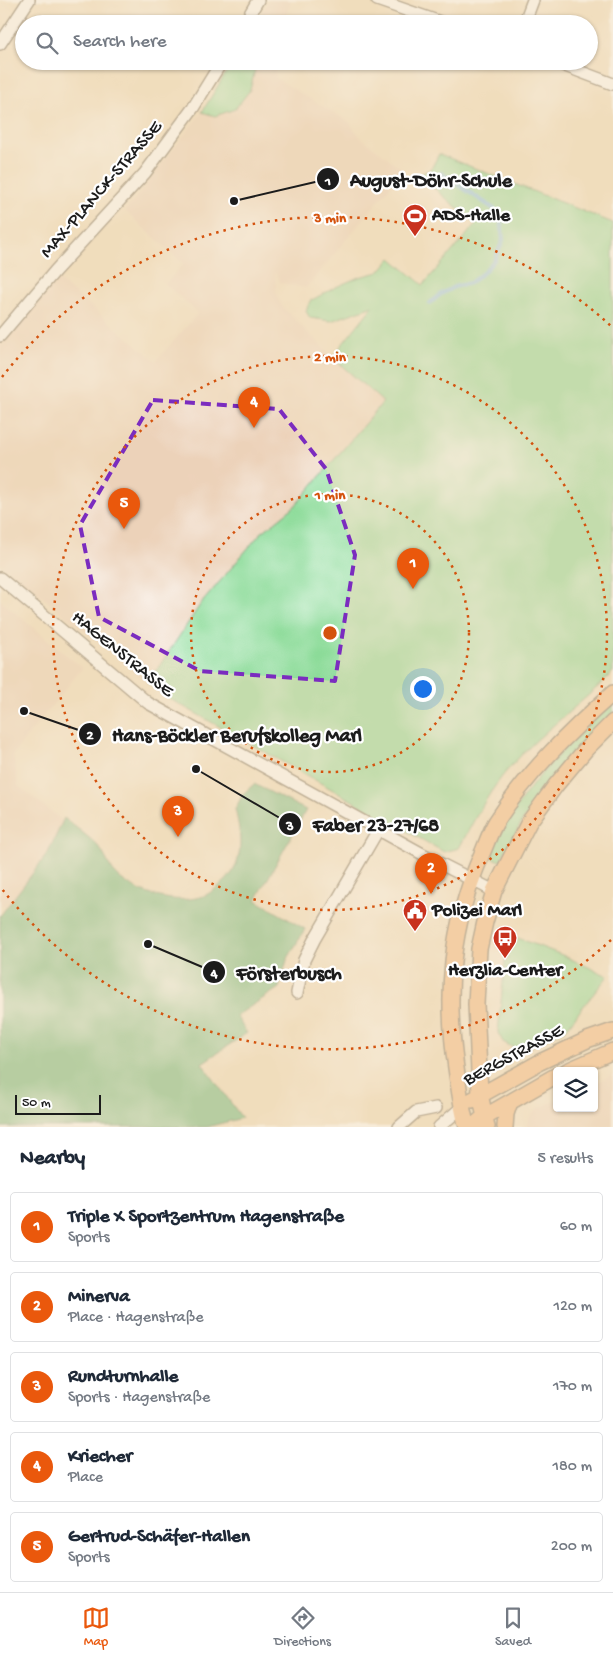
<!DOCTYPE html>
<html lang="en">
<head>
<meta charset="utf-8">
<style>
  body { margin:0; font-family:"Gochi Hand",sans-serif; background:#f2f2f3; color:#1f2937 }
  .controls { position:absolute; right:15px; bottom:15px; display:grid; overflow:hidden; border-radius:5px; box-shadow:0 1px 4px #0004 }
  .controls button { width:45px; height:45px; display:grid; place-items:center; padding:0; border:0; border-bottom:1px solid #e0e1e3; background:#fff; color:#1f2937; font:25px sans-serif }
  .scale { position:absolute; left:15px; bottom:12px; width:86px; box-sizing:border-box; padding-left:5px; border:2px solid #1c1c1c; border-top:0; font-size:14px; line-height:18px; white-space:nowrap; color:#1c1c1c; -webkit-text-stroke:4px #fff; paint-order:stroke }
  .you { position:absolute; left:422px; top:688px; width:18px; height:18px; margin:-12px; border:4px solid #fff; border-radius:50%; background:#1a73e8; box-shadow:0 0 0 8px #1a73e833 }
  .badge { display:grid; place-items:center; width:32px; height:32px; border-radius:50%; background:#ea580c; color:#fff; font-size:16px; font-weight:700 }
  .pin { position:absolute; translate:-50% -41px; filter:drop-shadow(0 1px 2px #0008) }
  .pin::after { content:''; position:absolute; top:26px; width:18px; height:15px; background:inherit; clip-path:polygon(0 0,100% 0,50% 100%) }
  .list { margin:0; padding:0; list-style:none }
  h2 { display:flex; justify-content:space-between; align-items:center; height:65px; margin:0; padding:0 20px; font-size:21px }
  h2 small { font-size:16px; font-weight:400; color:#747a83 }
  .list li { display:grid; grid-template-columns:32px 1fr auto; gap:15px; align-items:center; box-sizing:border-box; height:70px; margin:0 10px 10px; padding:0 10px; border:1px solid #e0e1e3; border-radius:5px }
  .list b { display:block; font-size:19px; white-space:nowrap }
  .list p { margin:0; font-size:16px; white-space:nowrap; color:#747a83 }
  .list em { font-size:16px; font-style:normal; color:#747a83 }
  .icon { flex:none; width:28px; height:28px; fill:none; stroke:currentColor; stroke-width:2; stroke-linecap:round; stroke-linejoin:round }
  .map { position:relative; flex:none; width:613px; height:1127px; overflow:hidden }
  .search { position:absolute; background:#fff; box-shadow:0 1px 4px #0004; left:15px; right:15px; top:15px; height:55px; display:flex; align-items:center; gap:12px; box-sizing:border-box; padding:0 18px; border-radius:28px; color:#747a83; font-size:19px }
  .sheet { height:465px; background:#fff }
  nav { display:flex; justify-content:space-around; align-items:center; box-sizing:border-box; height:70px; border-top:1px solid #e0e1e3; background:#fff; font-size:14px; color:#747a83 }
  nav a { display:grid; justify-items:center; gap:2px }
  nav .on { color:#ea580c }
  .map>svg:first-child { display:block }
  .built { fill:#ecd2b9 }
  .green { fill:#8cdb99; stroke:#547c5a }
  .forest { fill:#71bb81; stroke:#466c4e }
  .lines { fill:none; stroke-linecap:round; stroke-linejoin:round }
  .stream { stroke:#79bdef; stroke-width:4 }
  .minor-casing { stroke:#867c6c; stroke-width:14 }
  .major-casing { stroke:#867c6c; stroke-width:18 }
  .minor { stroke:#fff; stroke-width:11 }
  .major { stroke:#f7bd88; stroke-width:15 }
  .marked { fill:none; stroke:#7b2cbf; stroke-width:4; stroke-dasharray:10 6; stroke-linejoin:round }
  .ring { fill:none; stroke:#d4530e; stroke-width:2.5; stroke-dasharray:2.5 5 }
  .labels { text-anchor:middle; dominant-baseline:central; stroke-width:4.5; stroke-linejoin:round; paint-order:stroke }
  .street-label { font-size:19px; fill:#1c1c1c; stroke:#fff }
  .poi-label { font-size:19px; font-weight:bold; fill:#1c1c1c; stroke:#fff; text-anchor:start }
  .centre { fill:#d4530e; stroke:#fff; stroke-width:2.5 }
  .ring-label { font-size:15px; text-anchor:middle; font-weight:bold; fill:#d4530e; stroke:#fff; stroke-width:4.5; stroke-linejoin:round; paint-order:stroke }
  .leader { fill:none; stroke:#1c1c1c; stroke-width:2 }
  .callout-dot { fill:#1c1c1c; stroke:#fff; stroke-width:2 }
  .mark-label { font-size:15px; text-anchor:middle; font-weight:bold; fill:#fff }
  .callout-label { font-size:20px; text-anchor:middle; font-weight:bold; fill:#1c1c1c; stroke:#fff; stroke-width:4.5; stroke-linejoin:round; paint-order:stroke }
</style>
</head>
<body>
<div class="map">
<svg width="613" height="1127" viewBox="0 0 613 1127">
  <rect width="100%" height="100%" fill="#fff"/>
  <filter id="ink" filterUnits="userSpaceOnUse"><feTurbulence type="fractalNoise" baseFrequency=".02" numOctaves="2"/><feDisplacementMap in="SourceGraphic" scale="10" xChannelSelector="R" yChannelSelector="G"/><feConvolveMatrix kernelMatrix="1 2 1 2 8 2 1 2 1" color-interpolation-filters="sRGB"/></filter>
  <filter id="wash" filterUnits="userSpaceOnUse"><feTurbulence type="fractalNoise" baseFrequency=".0096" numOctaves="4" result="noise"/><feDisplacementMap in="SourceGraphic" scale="20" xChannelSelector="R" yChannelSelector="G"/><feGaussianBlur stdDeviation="1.12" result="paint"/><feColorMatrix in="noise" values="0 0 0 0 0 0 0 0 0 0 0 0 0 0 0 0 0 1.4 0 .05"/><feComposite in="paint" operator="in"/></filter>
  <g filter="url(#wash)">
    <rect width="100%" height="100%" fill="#f0ddbc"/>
    <path class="built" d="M269 0H291L284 24H255Z
      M233 61H273L277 79 349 122 361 138 404 170 306 288 280 283 275 271 277 297 283 307 332 357 383 402 295 506 260 534 200 605 148 683 0 563V347L58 279 156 361 198 313 165 284 184 264 125 211 202 112Z
      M0 600 82 668 13 754 18 786 68 825 7 907 0 904Z
      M613 1075V1127H526L530 1117 538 1108 557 1100V1108H594V1083Z"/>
    <path class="green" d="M233 61H257L250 90 235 109 215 116 202 112Z
      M439 154 613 223V672C581 705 542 731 511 766 489 790 475 819 459 848L444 852 170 699 148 683 200 605 260 534 295 506 383 402 332 357 373 306 331 321 310 318 306 311 310 301 336 287 359 277 379 272 391 258 423 285 476 224 419 175 431 169Z
      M613 702V713L596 728 523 820 500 861 489 857C519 790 560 751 613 702Z
      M505 933 562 955 608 976 586 1003 566 1029 531 1046 524 1048 512 1047 503 1042 498 1033 505 960H508Z"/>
    <path class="forest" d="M254 784 306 810 256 900 305 929 287 960 279 988 236 1016 247 1033 202 1063 242 1118 207 1127H0V916L48 853 64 818C75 827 87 835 97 845 104 852 107 863 113 871 131 893 173 905 200 897 209 895 216 888 223 883 246 863 241 834 235 809L243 794Z"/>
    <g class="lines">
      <path class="stream" d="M430 303 441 294 454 287 470 283 485 271 495 259 503 240 501 220 494 209 441 173"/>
    </g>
  </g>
  <g filter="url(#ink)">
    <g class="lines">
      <defs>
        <path id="minor" d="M377 0 446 24
          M244 24 258 0
          M524 24 533 0
          M0 44 29 0
          M552 61 613 84
          M0 336 55 271 145 173 193 108 222 61
          M0 578 148 703 439 863 494 891
          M297 993 304 960 314 940 378 830
          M399 1127 416 1112 436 1108
          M439 1127 461 1108"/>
        <path id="major" d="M567 1071 613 1051
          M472 1100 540 1062 587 1040 613 1031
          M477 1123 484 1117 557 1075
          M467 1127C461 1107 459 1088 456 1068 445 992 451 927 481 856 486 845 490 832 496 822 527 773 570 731 613 693
          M487 1127 480 1094 476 1004 479 949 485 922 494 891 529 822 556 785 586 749 613 722
          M505 1127 506 1114 510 1102"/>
      </defs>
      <use href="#minor" class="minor-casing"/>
      <use href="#major" class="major-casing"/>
      <use href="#minor" class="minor"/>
      <use href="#major" class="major"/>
    </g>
  </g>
  <path d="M0 0H613V1127H0ZM153 400 279 409 326 469 355 555 335 681 200 671 99 617 80 525Z" fill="#f0ddbc" fill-opacity=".55" fill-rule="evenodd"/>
  <path class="marked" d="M153 400 279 409 326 469 355 555 335 681 200 671 99 617 80 525Z"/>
  <g class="ring">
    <circle cx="330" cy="633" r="139"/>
    <circle cx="330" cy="633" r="277"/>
    <path d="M611 940A416 416 0 0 1 2 889M2 377A416 416 0 0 1 611 326"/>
  </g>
  <defs>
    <symbol id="stadium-pin" viewBox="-11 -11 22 30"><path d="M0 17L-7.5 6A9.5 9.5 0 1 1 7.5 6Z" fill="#c8321e" stroke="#fff"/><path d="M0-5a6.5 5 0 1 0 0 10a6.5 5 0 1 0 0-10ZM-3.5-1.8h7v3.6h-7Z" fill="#fff"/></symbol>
    <symbol id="civic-pin" viewBox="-11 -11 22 30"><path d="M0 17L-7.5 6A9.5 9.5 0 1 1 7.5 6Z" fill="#c8321e" stroke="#fff"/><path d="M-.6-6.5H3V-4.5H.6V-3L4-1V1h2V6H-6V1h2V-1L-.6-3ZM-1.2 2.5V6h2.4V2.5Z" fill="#fff"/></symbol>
    <symbol id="bus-pin" viewBox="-11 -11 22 30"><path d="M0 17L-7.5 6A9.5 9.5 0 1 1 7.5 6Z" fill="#c8321e" stroke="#fff"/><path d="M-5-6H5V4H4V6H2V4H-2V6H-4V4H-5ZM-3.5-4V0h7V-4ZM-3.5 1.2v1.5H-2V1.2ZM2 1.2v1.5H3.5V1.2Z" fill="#fff"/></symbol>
  </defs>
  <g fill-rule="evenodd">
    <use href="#stadium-pin" x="401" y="202" width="28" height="38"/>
    <use href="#civic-pin" x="401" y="897" width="28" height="38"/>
    <use href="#bus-pin" x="491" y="924" width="28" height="38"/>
  </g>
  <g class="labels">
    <g class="street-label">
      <text transform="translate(102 190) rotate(-49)">MAX-PLANCK-STRASSE</text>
      <text transform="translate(122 655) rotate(39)">HAGENSTRASSE</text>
      <text transform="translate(514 1056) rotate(-28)">BERGSTRASSE</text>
    </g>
    <g class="poi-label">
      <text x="432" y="216">ADS-Halle</text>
      <text x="432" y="911">Polizei Marl</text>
      <text x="505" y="971" text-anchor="middle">Herzlia-Center</text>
    </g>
  </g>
  <circle cx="330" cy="633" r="8" class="centre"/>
  <g class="ring-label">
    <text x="330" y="222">3 min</text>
    <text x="330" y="361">2 min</text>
    <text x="330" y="499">1 min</text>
  </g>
  <path class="leader" d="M234 201L328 179M24 711L90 734M196 769L290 824M148 944L214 972"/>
  <g class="callout-dot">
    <circle cx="234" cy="201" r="5"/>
    <circle cx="24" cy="711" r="5"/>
    <circle cx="196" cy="769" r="5"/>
    <circle cx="148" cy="944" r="5"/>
    <circle cx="328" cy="179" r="12"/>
    <circle cx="90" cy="734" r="12"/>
    <circle cx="290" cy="824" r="12"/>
    <circle cx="214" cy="972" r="12"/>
  </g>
  <g class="mark-label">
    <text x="328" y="185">1</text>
    <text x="90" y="739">2</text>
    <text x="290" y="830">3</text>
    <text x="214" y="977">4</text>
  </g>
  <g class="callout-label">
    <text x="431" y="186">August-Döhr-Schule</text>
    <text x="237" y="741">Hans-Böckler Berufskolleg Marl</text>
    <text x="376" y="831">Faber 23-27/68</text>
    <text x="289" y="979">Försterbusch</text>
  </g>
</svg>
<div class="controls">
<button><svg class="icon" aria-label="layers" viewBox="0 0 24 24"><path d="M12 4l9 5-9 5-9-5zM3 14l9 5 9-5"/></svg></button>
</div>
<div class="scale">50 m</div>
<div class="you"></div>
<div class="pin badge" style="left:413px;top:589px">1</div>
<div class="pin badge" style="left:431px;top:894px">2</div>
<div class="pin badge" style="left:178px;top:837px">3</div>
<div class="pin badge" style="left:254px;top:428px">4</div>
<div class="pin badge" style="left:124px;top:529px">5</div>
<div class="search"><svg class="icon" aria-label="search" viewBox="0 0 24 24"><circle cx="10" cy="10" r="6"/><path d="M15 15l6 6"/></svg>Search here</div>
</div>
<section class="sheet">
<h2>Nearby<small>5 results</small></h2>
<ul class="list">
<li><span class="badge">1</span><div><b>Triple X Sportzentrum Hagenstraße</b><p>Sports</p></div><em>60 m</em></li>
<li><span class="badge">2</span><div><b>Minerva</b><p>Place · Hagenstraße</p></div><em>120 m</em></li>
<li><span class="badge">3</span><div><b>Rundturnhalle</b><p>Sports · Hagenstraße</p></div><em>170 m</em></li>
<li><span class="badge">4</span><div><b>Kriecher</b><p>Place</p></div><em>180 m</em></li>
<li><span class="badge">5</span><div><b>Gertrud-Schäfer-Hallen</b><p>Sports</p></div><em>200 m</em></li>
</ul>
</section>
<nav>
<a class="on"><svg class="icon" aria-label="map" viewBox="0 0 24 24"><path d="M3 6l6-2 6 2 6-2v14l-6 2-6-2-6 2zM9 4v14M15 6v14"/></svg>Map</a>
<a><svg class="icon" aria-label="directions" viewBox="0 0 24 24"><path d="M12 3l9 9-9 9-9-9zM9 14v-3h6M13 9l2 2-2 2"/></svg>Directions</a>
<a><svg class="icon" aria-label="saved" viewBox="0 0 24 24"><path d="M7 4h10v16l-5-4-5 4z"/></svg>Saved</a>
</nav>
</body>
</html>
